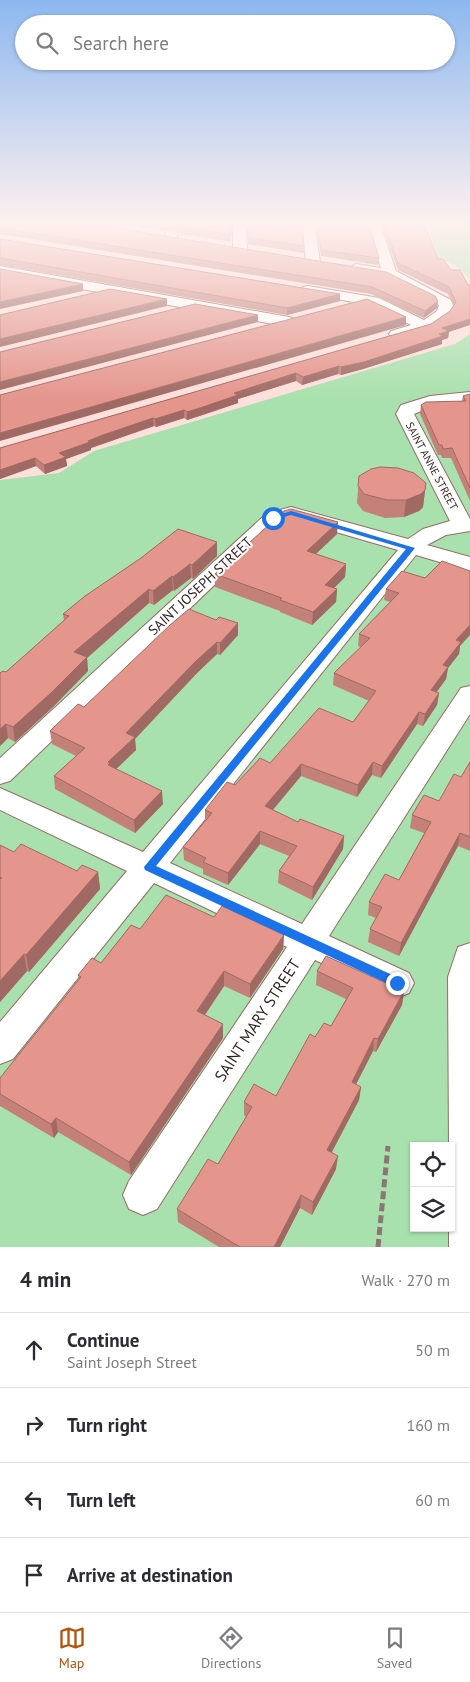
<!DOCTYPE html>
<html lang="en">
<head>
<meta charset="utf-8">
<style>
  body { margin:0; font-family:"PT Sans",sans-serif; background:#f2f2f3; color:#2b2b33 }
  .controls { position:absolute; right:15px; bottom:15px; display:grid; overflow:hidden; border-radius:0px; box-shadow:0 1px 4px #0004 }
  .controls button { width:45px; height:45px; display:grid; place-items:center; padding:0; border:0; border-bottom:1px solid #e1e1e2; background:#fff; color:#2b2b33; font:25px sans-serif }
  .stop { position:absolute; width:15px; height:15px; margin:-11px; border:4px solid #1a73e8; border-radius:50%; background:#fff }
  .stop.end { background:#1a73e8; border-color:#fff; box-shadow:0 1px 5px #0008 }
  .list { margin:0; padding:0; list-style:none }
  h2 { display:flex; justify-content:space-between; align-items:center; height:65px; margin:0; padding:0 20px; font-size:21px }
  h2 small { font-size:16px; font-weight:400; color:#7c7c81 }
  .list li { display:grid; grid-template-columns:32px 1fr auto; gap:15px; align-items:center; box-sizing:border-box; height:75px; padding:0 20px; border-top:1px solid #e1e1e2 }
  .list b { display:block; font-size:19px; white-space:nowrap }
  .list p { margin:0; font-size:16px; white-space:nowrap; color:#7c7c81 }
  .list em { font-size:16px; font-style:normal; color:#7c7c81 }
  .icon { flex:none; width:28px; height:28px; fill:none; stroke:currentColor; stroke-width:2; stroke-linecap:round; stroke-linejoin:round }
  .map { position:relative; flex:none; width:470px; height:1247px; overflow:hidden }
  .search { position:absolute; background:#fff; box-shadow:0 1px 4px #0004; left:15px; right:15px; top:15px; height:55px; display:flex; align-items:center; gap:12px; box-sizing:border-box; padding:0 18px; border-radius:28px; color:#7c7c81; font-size:19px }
  .sheet { height:365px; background:#fff }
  nav { display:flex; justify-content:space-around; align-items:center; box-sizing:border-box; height:70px; border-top:1px solid #e1e1e2; background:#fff; font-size:14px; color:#7c7c81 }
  nav a { display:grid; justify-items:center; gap:2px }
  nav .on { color:#b45309 }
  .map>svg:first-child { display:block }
  .green { fill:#a8e1ad; fill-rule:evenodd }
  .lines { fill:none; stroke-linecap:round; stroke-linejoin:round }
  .minor-casing { stroke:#976c67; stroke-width:2 }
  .path { stroke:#8c7572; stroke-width:5; stroke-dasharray:8 4; stroke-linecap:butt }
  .minor { fill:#fff; fill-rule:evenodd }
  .wall { fill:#c48179 }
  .shaded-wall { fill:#a06963 }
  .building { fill:#e4968d; stroke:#a06963 }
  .route { fill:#1a73e8 }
  .labels { text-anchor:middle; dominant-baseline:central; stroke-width:4; stroke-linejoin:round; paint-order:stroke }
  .far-street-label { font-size:11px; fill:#2f1e1c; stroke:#fff }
  .street-label { font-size:14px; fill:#2f1e1c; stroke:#fff }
  .near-street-label { font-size:16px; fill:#2f1e1c; stroke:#fff }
</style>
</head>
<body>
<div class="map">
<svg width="470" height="1247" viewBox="0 0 470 1247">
  <rect width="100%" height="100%" fill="#fddfdb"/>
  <path class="green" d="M430 224H470V279L455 265 436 257Z
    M470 334V1247H0V480L59 473 94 451 455 344ZM414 1146H451V1228H414Z"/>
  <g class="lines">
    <defs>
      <path id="minor" d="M167 224H179L176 241 171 242 165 238Z
        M233 224H245L247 249 245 252 240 253 233 249Z
        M302 224H314L320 261 318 264H308L306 261Z
        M368 224H380L396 271 451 300 454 308C440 328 420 333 397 339L391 337 389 334 391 331 411 325 370 305 303 293 301 290 303 287 308 286 379 298 424 320 437 311 439 305 387 277 351 271 349 268 356 264 381 268Z
        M0 266 289 317 294 319 297 322 294 325 289 327 0 274Z
        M470 392V402L433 406 414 414 470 519V531L446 535 427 545 470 557V571L416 555 170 863 302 924 461 688 470 686V714L329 936 409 973 414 983 409 993 397 998 315 960 157 1209 143 1215 129 1209 123 1195 129 1181 287 947 154 883 13 1059 0 1064V1022L127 871 0 810V788L143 852 398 550 291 519 280 522 10 781 0 784V758L266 514 291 507 408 539 423 529 450 521 396 414 401 405 430 396Z
        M470 943V1247H449V1228H451V1146H449L448 977 458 947Z"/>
    </defs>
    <use href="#minor" class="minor-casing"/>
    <path class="path" d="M378 1247 388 1146"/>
    <use href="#minor" class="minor"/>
  </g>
  <path class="wall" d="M0 224H91L438 301 437 308 424 318 371 294 0 234Z
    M126 224H232L231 242Z
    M247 224 304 246V253L248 244Z
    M316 224H369L379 258 378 265 321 256Z
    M381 224H424L438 259 468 285 449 332 448 338 442 340V344L363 369 341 375 338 374 302 385 296 381 238 399V403L203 415 187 420 184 418 156 427 154 426 91 448V450L66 459 67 466 45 474 36 466 0 479V448L431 324 450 311 454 306 448 294 398 270Z
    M0 239 340 294V301L287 315 0 265Z
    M470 394V501L451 458H442L441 455H438L420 414 421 405 462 401 463 396Z
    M359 476 426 483 423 507 419 511 404 517 385 518 363 511 357 503Z
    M337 534 316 554 346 564 345 577 334 588 337 589 336 602 312 625 280 612V611L215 587V574Z
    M217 556 193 579 191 578 174 591 173 590 154 605 149 603 87 658 88 671 54 706 15 742 8 738 0 746 6 672 64 620 63 614 85 596Z
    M402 571 460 646 459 654 448 668 446 679 437 692 439 693 437 705 423 726 417 724 381 778 372 775 357 797 301 776 273 810 298 822 344 836 343 849 312 900 278 883 279 871 289 856 260 844 228 885 203 874V869L184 860 183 847 205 822V810L235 785 270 763 353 722 369 701 333 685 334 673 361 647 358 646 359 634 390 602 384 600 386 589Z
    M216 620 238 623V635L220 655 217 654 197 673 135 739 136 750 116 769 163 804 135 833 55 789 54 776 76 756 52 744 50 731Z
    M470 762V851L458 846 399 956 368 942 370 929 376 918 368 915 369 902 399 880 424 833 410 828 412 815 439 801 461 777Z
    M0 845 14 852 77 871 98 872 100 889 29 972 27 971 0 1002Z
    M214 917 284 935 283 949 250 998 224 986 205 1015 223 1038 131 1175 58 1132 54 1138 0 1106V1078L79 980 78 975 101 963 140 929Z
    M317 971 404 991 402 1005 376 1052 373 1051 356 1084 361 1087 359 1100 332 1152 336 1169 312 1215 300 1208 280 1247H219L178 1222 177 1209 218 1164 246 1117 244 1115V1102L276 1096 315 1037 331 1026 346 999 316 985Z"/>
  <path class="shaded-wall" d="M83 284V291L0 309V302Z
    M340 294V301L287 315V308Z
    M167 299V306L0 347V339Z
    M438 301 437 308 424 318 425 311Z
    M258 315V322L0 390V382Z
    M406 317V325L0 441V433Z
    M470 319V325L449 332 448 338 442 340V344L363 369 341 375V367L442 328Z
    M339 366 338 374 302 385 303 377Z
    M296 373V381L238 399V403L187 420V412L234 393Z
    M184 410V418L156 427 155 419Z
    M153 418 154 426 91 448V450L66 459 67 466 45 474 44 465 59 453 103 435Z
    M35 458 36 466 0 479V470Z
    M426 483 423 507 419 511 404 517 406 500Z
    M338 522 337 534 306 563 307 551Z
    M217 542V556L193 579 192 565Z
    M190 564 191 578 174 591 173 577Z
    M346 564 345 577 324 598 325 585Z
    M172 576 173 590 154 605 153 591Z
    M149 589V603L87 658 88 671 54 706 15 742 13 727 74 652Z
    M337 589 336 602 312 625 313 612Z
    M238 623V635L220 655V643Z
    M470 625V635L460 646 459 654 448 668 446 679 429 702 431 690 443 665 456 640Z
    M217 642V654L197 673 135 739 136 750 111 774 108 762 126 733 196 661Z
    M439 693 437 705 423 726 425 714Z
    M419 712 417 724 381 778 382 766Z
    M6 724 8 738 0 746V729Z
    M373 762 372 775 357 797 358 785Z
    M301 764V776L265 819V806Z
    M162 791 163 804 135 833 134 820Z
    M260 831V844L228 885V873Z
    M460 833 458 846 399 956 401 943Z
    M344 836 343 849 312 900 313 887Z
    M98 872 100 889 29 972 26 955Z
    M284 935 283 949 250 998V984Z
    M24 954 27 971 0 1002V981Z
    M224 971V986L198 1025 197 1011Z
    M404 991 402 1005 376 1052 378 1039Z
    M223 1024V1038L131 1175 129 1162Z
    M374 1038 373 1051 350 1096 352 1082Z
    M361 1087 359 1100 326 1163 327 1150Z
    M56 1118 58 1132 54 1138 51 1124Z
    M338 1156 336 1169 312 1215 313 1202Z
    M301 1195 300 1208 280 1247H274Z"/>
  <path class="building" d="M0 224H91L386 272 435 296 438 301 425 311 372 287 0 228Z
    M164 224H231V235Z
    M247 224H302L304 246 248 238Z
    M317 224H369L379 258 321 250Z
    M384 224H424L438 259H443L451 270H460L468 285H470V319L442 328 449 331 439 334 443 336 419 344 364 362 341 367 339 366 303 377 296 373 234 393 238 395 203 407 187 412 184 410 155 419 153 418 103 435 88 441 90 442 59 453 66 457 44 465 35 458 0 470V448L431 324 450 311 456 302 449 287 398 263Z
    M0 239 340 294 287 308 0 258Z
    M0 269 83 284 0 302Z
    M110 289 167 299 0 339V315Z
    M367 299 406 317 0 433V395Z
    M195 304 258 315 0 382V352Z
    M470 394V488L452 448 443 449 442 445H439L421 405 426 402 466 401 463 396Z
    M380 467 398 468 414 473 426 483 425 490 421 494 406 500H387L364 494 358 486 359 476 371 469Z
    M291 509 338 522 307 551 346 564 325 585 337 589 313 612 280 600 282 598 215 574 284 511Z
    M178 529 217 542 192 565 190 564 173 577 172 576 153 591 149 589 74 652 87 657 52 692 13 727 6 724 0 729V673L3 671 6 672 69 616 63 614 85 596 141 558Z
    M442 561 470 571V625L456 640 461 642 443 665 448 667 431 690 439 693 425 714 419 712 382 766 373 762 358 785 301 764 265 806 298 822 300 819 344 836 313 887 279 871 297 846 260 831 228 873 203 862 206 858 183 847 212 813 205 810 227 782 235 785 260 758 270 763 319 708 353 722 376 691 334 673 370 638 359 634 399 593 386 589 402 571 425 578Z
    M189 609 216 620 219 617 238 623 220 643 217 642 196 661 126 733 135 737 108 762 110 763 108 765 162 791 134 820 54 776 85 748 50 731 78 704 84 707 170 625Z
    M470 762V837L460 833 401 943 370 929 382 907 369 902 385 874 399 880 431 822 412 815 424 795 439 801 454 774 461 777Z
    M21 844 77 871 82 865 98 872 26 955 24 954 0 981V879L2 878 0 877V845L14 852Z
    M166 895 214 917 222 906 284 935 250 984 224 971 197 1011 223 1024 129 1162 56 1118 51 1124 0 1094V1078L81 977 78 975 92 958 101 963 131 925 140 929Z
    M326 956 404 991 378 1039 374 1038 352 1082 361 1087 327 1150 338 1156 313 1202 301 1195 274 1247H240L177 1209 208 1159 218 1164 252 1107 244 1102 254 1084 276 1096 310 1034 315 1037 324 1023 331 1026 353 988 317 971Z"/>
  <linearGradient id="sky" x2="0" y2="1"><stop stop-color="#8cb8f0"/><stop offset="0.56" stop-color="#fef1ef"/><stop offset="1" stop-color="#fef1ef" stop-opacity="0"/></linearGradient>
  <rect width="470" height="399" fill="url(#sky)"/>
  <path class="route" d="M291 511 415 548 156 866 401 979 403 983 401 986 397 988 145 870 144 867 406 549 291 515 273 520 270 518Z"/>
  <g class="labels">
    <g class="far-street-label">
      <text transform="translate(432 466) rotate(62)">SAINT ANNE STREET</text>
    </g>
    <g class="street-label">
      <text transform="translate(200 586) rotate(-43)">SAINT JOSEPH STREET</text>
    </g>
    <g class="near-street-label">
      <text transform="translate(257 1020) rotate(-57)">SAINT MARY STREET</text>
    </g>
  </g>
</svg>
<div class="controls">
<button><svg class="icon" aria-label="locate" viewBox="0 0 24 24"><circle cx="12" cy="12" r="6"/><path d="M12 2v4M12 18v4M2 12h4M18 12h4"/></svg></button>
<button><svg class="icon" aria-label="layers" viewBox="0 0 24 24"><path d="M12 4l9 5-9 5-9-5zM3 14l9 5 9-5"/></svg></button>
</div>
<div class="stop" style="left:273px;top:518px"></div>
<div class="stop end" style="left:397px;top:983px"></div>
<div class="search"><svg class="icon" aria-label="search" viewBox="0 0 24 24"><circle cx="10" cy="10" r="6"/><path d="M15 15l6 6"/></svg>Search here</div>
</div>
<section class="sheet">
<h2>4 min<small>Walk · 270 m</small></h2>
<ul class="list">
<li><svg class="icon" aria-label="ahead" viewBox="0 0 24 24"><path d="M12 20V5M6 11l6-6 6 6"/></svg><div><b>Continue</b><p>Saint Joseph Street</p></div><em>50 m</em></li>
<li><svg class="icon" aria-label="right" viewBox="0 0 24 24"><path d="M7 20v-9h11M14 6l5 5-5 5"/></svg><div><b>Turn right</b></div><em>160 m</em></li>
<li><svg class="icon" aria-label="left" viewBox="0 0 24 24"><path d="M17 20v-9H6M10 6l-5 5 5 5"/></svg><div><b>Turn left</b></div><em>60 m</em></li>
<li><svg class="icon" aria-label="arrive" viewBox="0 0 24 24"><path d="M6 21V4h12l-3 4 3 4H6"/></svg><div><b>Arrive at destination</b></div></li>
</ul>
</section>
<nav>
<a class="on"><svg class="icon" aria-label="map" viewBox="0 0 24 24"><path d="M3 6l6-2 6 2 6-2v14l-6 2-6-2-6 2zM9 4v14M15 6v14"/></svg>Map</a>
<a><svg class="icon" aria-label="directions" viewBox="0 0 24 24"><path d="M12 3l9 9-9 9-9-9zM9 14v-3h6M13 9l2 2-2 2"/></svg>Directions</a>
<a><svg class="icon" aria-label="saved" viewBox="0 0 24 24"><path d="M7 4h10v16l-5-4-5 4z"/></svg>Saved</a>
</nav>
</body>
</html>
